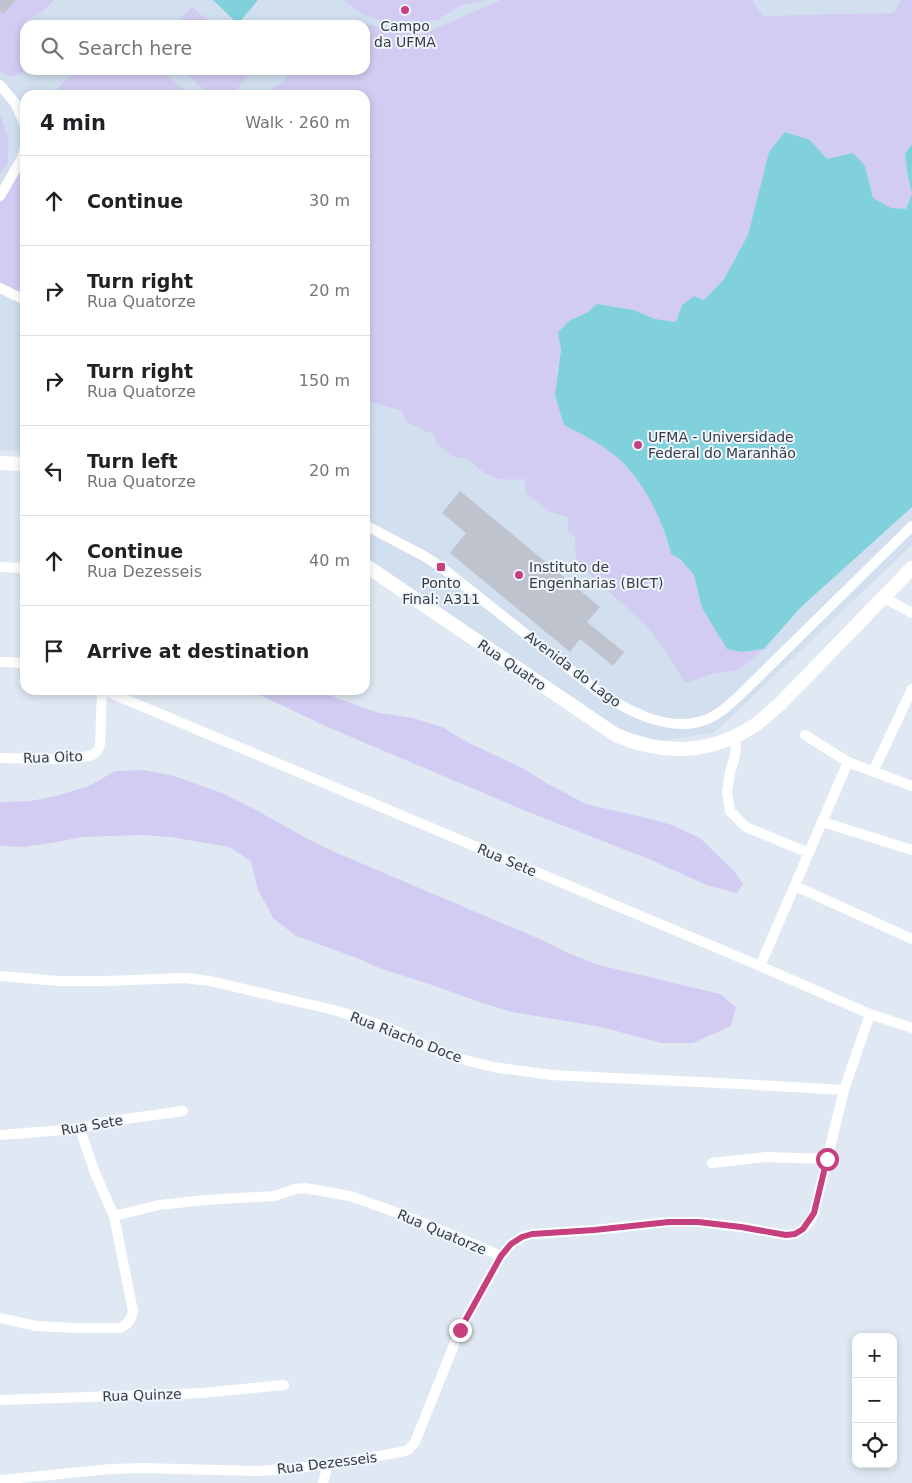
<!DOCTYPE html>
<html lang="en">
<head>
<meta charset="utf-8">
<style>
  body { margin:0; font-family:"DejaVu Sans",sans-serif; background:#f2f2f2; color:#202124 }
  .controls { position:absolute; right:15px; bottom:15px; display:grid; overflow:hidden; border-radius:10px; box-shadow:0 2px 8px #0003 }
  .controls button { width:45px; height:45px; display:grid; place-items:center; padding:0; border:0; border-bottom:1px solid #e0e0e0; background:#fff; color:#202124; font:25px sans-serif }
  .stop { position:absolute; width:15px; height:15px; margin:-11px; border:4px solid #c63f7e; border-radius:50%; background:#fff }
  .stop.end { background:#c63f7e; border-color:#fff; box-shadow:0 1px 5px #0008 }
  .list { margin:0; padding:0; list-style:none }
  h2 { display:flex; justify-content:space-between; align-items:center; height:65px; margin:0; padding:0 20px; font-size:21px }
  h2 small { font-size:16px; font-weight:400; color:#757577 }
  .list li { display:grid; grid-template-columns:32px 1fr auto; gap:15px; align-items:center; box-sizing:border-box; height:90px; padding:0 20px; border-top:1px solid #e0e0e0 }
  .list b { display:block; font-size:19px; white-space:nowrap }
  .list p { margin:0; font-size:16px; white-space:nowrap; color:#757577 }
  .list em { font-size:16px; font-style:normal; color:#757577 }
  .icon { flex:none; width:28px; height:28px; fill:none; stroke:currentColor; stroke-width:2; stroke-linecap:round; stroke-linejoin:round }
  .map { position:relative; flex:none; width:912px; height:1483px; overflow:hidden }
  .search { position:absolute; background:#fff; box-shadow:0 2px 8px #0003; left:20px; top:20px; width:350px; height:55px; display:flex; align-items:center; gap:12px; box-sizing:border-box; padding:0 18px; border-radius:15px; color:#757577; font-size:19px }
  .panel { position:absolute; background:#fff; box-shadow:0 2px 8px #0003; left:20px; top:90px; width:350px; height:605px; border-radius:15px }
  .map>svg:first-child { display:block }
  .built { fill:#d1dfef; fill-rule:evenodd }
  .green { fill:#d2ccf2 }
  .water { fill:#80d1dc }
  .building { fill:#bfc3ce }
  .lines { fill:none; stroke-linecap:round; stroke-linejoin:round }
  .minor { stroke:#fff; stroke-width:10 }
  .secondary { stroke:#fff; stroke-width:14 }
  .route { stroke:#c63f7e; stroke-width:6 }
  .poi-dot { fill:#c63f7e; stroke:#eff6fe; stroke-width:2 }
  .labels { text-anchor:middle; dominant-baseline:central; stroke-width:4; stroke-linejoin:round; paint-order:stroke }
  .poi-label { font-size:14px; fill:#383b3f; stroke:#eff6fe }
  .street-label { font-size:14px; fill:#383b3f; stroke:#eff6fe }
</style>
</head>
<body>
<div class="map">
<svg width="912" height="1483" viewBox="0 0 912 1483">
  <rect width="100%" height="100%" fill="#e0e9f3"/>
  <path class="built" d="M0 0H912V545L714 733 659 741 605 725 365 566V95H25V451L0 450ZM25 25H365V70H25Z"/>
  <path class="green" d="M16 0H54L42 12 25 22 22 31 25 41V70H26L14 77 0 72V11Z
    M344 0H490L461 5 439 19 417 23 390 24 364 15Z
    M501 0H752L763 16 894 13 901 0H912V144L905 154 908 177 912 194 906 209 891 208 873 198 865 166 827 159 810 140 769 152 748 235 724 279 703 301 682 305 676 322 655 319 634 310 597 304 588 312 569 321 558 332 561 350 557 372 564 425C582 434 601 444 617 457 642 479 664 521 671 554L680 559 694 575 702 608 727 649 741 652 764 649 738 670 714 673 685 683 660 643 645 624 590 575 576 558 575 537 568 531V517L550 512 526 494 525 479C497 481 488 479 469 459L454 457 436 443 434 433 425 431 406 422 402 411 365 400V95H260L282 83 291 70H365V25H351L360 23 421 35Z
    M192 7 212 25H175Z
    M76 70H159L190 95H55L59 87Z
    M182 70H254L232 95H210Z
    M0 114 8 138V162L0 174Z
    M25 158V296L0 283V203Z
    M250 690H314L379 713 413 718 442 727 469 743 522 768 548 784 586 804 643 817 672 825 700 838 734 871 743 884 737 893 709 886 651 860 526 811 325 726Z
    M144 770 174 776 222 793 252 808 308 839 337 853 542 940 568 953 599 965 720 994 736 1007 731 1026 693 1043H661L601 1027 512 1012 485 1004 429 984 382 969 354 957 296 936 273 918 258 890 251 861 229 847 170 837 141 835 82 837 52 843 23 847 0 846V802L31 801 60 795 89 786 115 771Z"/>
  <path class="water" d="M213 0H258L238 24Z
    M785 132 810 140 827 159 853 153 865 166 873 198 891 208 906 209 912 194 908 177 905 154 912 144V507L800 608 764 649 741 652 727 649 702 608 694 575 680 559 671 554C664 521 642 479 617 457 601 444 582 434 564 425L555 395 561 350 558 332 569 321 588 312 597 304 634 310 655 319 676 322 682 305 694 296 704 300 724 279 748 235 769 152Z"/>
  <path class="building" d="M0 0H16L3 14 0 11Z
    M460 491 600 607 587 622 624 652 613 666 580 639 570 652 450 553 466 533 442 513Z"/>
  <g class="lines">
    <path class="minor" d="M0 85 15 103 25 125
      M0 196 22 158 25 147
      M0 288 25 300
      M365 525 424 556 441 567 600 693C629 711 668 733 705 720 719 715 731 703 742 693L912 526
      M0 567 25 568
      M883 597 912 613
      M0 662 25 663
      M103 690 760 966 870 1014 912 1028
      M805 735 848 762 912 786
      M734 737 736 748 734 760 730 772 727 792 730 811 746 827 809 853
      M0 758C18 758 81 762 94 754 98 751 99 749 100 744L102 690
      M873 772 912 689
      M823 822 912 850
      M795 886 912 939
      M760 966 848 762
      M0 976 58 981H106L184 978 210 981 338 1011 392 1029 434 1050 461 1059 493 1067 551 1075 740 1084 844 1090
      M0 1135 75 1129 111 1121 183 1111
      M712 1163 766 1157 827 1159
      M114 1216 159 1205 205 1200 275 1196 295 1189 305 1188 350 1196 384 1208 431 1226 501 1256
      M0 1318 36 1326 76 1328H120C128 1324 131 1320 133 1311L114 1216 95 1173 80 1129
      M0 1400 202 1393 284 1385
      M0 1480 111 1469 142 1468 259 1471 328 1465 401 1452 408 1450 415 1442 460 1330 501 1256 511 1244 522 1237 532 1234 594 1230 669 1222H698L741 1227 786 1235 795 1234 803 1229 810 1221 814 1213 844 1090 870 1014
      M323 1483 328 1465"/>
    <path class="secondary" d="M0 463 25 464
      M365 565 616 735C663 756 712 754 755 725 764 719 771 711 779 705L912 568"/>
  </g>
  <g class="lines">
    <path class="route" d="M460 1330 501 1256 511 1244 522 1237 532 1234 594 1230 669 1222H698L741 1227 786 1235 795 1234 803 1229 814 1213 827 1159"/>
  </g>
  <g class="poi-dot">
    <circle cx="405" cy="10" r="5"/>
    <circle cx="638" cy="445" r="5"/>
    <rect x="436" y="562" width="10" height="10" rx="2.5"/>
    <circle cx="519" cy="575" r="5"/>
  </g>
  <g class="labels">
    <g class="poi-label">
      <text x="405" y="26">Campo<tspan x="405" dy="16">da UFMA</tspan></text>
      <text x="648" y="437" text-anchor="start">UFMA - Universidade<tspan x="648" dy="16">Federal do Maranhão</tspan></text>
      <text x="529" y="567" text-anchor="start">Instituto de<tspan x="529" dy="16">Engenharias (BICT)</tspan></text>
      <text x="441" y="583">Ponto<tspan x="441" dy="16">Final: A311</tspan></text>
    </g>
    <g class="street-label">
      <text transform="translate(512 665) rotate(34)">Rua Quatro</text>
      <text transform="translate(573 669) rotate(37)">Avenida do Lago</text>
      <text transform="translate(53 757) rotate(-2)">Rua Oito</text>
      <text transform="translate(507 860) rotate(23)">Rua Sete</text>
      <text transform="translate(406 1037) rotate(21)">Rua Riacho Doce</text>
      <text transform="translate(92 1125) rotate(-10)">Rua Sete</text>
      <text transform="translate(442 1232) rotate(23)">Rua Quatorze</text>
      <text transform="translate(142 1395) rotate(-2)">Rua Quinze</text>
      <text transform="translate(327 1463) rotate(-7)">Rua Dezesseis</text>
    </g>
  </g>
</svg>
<div class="controls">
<button>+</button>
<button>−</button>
<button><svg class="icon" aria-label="locate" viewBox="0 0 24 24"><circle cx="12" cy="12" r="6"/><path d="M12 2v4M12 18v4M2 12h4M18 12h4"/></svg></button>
</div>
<div class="stop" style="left:827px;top:1159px"></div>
<div class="stop end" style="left:460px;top:1330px"></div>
<div class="search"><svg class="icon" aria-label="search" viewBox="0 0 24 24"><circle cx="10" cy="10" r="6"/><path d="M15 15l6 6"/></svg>Search here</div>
<section class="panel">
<h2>4 min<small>Walk · 260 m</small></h2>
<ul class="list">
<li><svg class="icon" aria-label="ahead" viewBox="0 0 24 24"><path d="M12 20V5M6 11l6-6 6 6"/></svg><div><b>Continue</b></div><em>30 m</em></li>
<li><svg class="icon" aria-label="right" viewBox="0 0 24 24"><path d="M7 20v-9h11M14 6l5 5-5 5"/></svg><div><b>Turn right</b><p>Rua Quatorze</p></div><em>20 m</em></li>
<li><svg class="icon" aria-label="right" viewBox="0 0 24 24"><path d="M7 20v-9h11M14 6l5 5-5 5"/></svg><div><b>Turn right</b><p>Rua Quatorze</p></div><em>150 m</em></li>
<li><svg class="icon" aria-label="left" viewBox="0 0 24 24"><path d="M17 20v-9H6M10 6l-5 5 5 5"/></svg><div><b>Turn left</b><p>Rua Quatorze</p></div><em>20 m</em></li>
<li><svg class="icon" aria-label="ahead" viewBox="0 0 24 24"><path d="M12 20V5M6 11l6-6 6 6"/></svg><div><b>Continue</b><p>Rua Dezesseis</p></div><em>40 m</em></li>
<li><svg class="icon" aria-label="arrive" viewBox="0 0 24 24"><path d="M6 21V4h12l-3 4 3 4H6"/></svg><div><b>Arrive at destination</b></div></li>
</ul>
</section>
</div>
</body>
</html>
